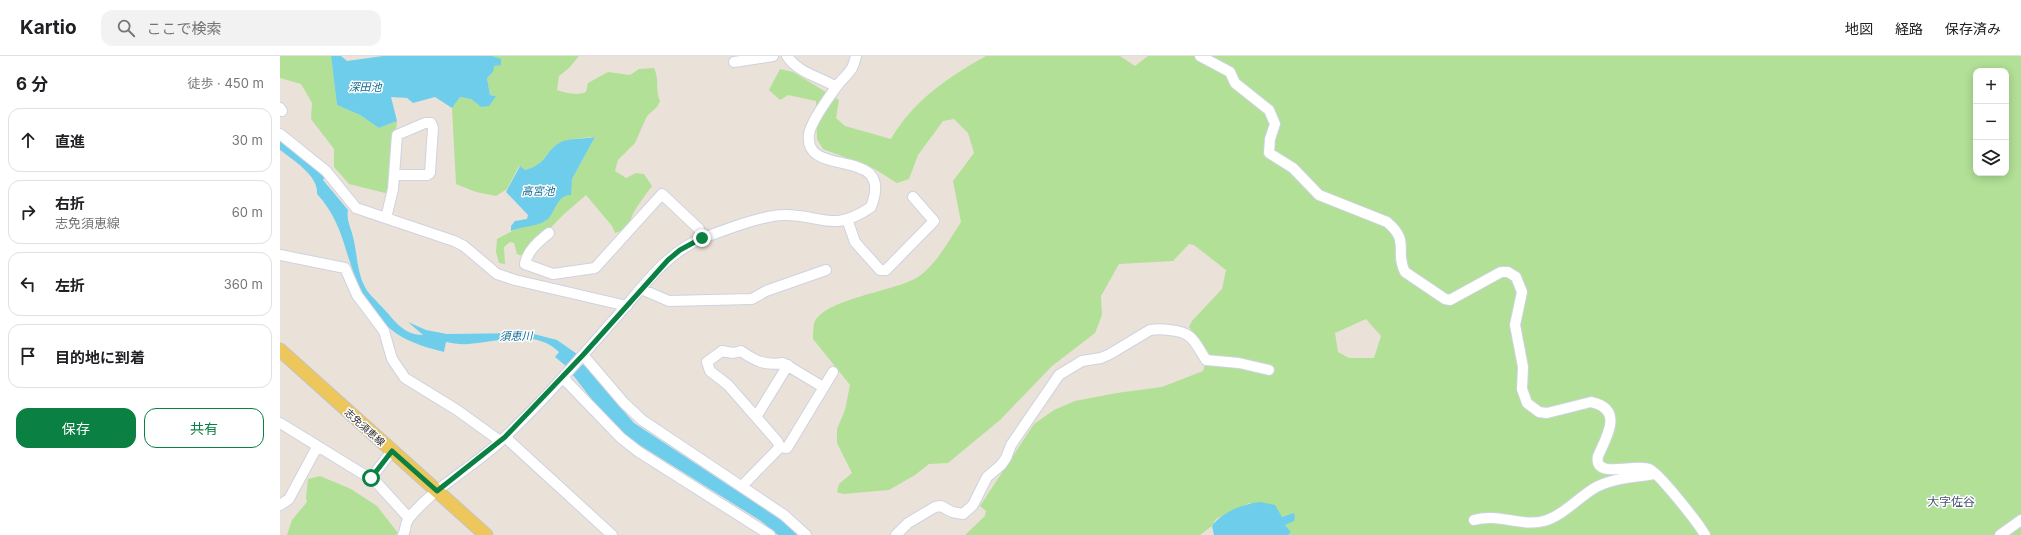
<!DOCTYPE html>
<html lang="ja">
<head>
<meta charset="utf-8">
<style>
  body { margin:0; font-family:Inter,"Noto Sans JP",sans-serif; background:#f2f2f2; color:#202124 }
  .controls { position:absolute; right:12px; top:12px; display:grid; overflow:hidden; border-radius:8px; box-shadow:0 2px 10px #0003 }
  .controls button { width:36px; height:36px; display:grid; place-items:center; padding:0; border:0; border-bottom:1px solid #e0e0e0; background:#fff; color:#202124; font:20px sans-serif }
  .stop { position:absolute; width:12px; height:12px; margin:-9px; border:3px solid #0b8043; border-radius:50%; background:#fff }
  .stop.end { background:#0b8043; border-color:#fff; box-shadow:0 1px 4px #0008 }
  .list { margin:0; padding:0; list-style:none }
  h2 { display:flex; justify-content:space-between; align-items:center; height:52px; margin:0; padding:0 16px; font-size:17px }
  h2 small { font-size:13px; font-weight:400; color:#757577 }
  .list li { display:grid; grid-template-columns:26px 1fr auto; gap:12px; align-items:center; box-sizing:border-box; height:64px; margin:0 8px 8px; padding:0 8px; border:1px solid #e0e0e0; border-radius:12px }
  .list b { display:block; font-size:15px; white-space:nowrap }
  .list p { margin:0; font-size:13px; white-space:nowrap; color:#757577 }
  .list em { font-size:13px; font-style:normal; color:#757577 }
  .actions { display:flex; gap:8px; padding:12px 16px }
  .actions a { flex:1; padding:9px 0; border:1px solid #0b8043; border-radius:12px; text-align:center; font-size:14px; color:#0b8043 }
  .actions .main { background:#0b8043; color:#fff }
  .icon { flex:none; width:22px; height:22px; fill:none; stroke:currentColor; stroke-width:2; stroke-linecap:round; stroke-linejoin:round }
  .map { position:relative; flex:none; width:1741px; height:479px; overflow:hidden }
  header { display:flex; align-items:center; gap:24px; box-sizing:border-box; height:56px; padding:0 20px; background:#fff; border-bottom:1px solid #e0e0e0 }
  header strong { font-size:19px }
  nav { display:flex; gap:22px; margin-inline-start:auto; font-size:14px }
  .search { width:280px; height:36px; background:#f2f2f2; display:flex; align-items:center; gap:10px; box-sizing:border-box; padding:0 14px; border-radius:12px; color:#757577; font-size:15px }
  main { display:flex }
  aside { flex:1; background:#fff }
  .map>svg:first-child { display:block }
  .green { fill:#b1e096; fill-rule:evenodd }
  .water { fill:#6dcdeb }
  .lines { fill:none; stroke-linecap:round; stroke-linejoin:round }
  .minor-casing { stroke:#ced2e1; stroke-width:12 }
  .major-casing { stroke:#c3c3c3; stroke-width:15 }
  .minor { stroke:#fff; stroke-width:10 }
  .major { stroke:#edc75b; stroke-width:13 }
  .route { stroke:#0b8043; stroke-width:5 }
  .labels { text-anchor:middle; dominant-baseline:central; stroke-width:3; stroke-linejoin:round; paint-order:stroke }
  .street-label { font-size:10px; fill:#272727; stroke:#fff }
  .water-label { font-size:11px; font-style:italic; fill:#106a93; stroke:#fff }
  .quarter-label { font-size:12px; fill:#495377; stroke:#fff }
</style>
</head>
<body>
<header>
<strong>Kartio</strong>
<div class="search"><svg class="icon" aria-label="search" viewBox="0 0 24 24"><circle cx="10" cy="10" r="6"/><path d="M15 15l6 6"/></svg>ここで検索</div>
<nav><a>地図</a><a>経路</a><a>保存済み</a></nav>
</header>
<main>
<aside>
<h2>6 分<small>徒歩 · 450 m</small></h2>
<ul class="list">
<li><svg class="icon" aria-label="ahead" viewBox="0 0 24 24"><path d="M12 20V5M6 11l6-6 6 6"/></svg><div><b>直進</b></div><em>30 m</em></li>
<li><svg class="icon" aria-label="right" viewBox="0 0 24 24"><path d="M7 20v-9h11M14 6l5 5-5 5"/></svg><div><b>右折</b><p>志免須恵線</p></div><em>60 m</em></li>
<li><svg class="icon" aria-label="left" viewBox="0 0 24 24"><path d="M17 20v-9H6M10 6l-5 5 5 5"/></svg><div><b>左折</b></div><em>360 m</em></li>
<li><svg class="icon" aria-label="arrive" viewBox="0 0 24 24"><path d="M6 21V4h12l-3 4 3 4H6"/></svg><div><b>目的地に到着</b></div></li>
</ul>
<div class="actions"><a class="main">保存</a><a>共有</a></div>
</aside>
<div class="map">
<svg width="1741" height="479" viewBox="0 0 1741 479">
  <rect width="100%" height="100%" fill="#eae2d9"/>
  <path class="green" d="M0 0H51L57 49 80 59 99 72 117 65 109 138 69 128 54 111V93L31 63 32 47 21 28 0 22Z
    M211 0H299L289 12 279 20 277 34C286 37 297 40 306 36L308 27 328 16 350 19 359 13 374 12C380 26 375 32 380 45L377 51 367 60 355 87 338 104 335 115 346 122 356 117 364 118 372 130C366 138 360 146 355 154 348 166 352 172 335 177L332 170 306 139 283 159 243 200 237 198 234 187 230 186 224 191 225 208 219 207 216 196 217 183 238 172 265 165 271 159 279 144 290 135 292 123 315 81C302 82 283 82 273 92 262 103 262 110 245 114L239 110 227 133 216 140 196 136 176 128 172 52 180 41 191 43 201 51 216 40 210 39 207 22 213 16Z
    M706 0H840L855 10 868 0H1741V479H1008L1011 476 1005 469 1013 457 1002 461 969 447 936 463 932 470 920 479H685L705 460 706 455 700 450 754 368 774 354 795 345 837 337 882 331 923 315 928 299 909 271 912 265 942 233 946 214 914 189 909 188 893 205 839 208 821 240 822 259 815 277 772 310 720 364 668 407 649 408 635 419 609 434 563 438 557 436 559 428 572 417 557 387V373L565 354 570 329 533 283C533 278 533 273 534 268 541 243 617 235 638 221 657 208 669 184 681 166L673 125 694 97 688 77 674 63 663 65 638 99 629 123 617 127 593 112 543 93 537 83 536 45 508 39 500 44 489 34 500 13 513 16 559 44 556 62 565 70 611 83C633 45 668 21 706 0ZM1696 15H1726V117H1696ZM1086 263 1101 280 1094 302H1069L1058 296 1055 277Z
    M40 420 71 433 97 450 118 477 116 479H7L12 464 27 446 26 442 28 423Z"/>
  <path class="water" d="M51 0H61L67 5 103 0H212L221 3V9L214 10 213 16 207 22 210 39 216 40 209 50 201 51 191 43 180 41 172 52 155 41 133 47 127 42 111 41 117 65 99 72 80 59 57 49Z
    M0 81 45 121 43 124 68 154C66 164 71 171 73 181 77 196 77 215 84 229 88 238 93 241 99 248 113 261 121 279 143 279L128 266 146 274 167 278 250 277 277 284 297 298 333 343 354 367 510 470 520 479H498L481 465 358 388 344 378 320 354 286 310 275 301 279 296C256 272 217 286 188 288 181 289 173 287 166 286L164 296C154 293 144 291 135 287 95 272 79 235 67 197 61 176 53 155 37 138 39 120 13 104 0 94Z
    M315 81 292 123 291 139C275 139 276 159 265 165 255 171 241 170 231 175V170L235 165 247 163 248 159 226 136 240 110 245 114C268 108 264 95 281 86 290 82 305 83 315 81Z
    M980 446 995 449 1002 461 1013 457 1015 459 1014 465 1005 469 1011 476 1008 479H934L932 470C942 456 963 448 980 446Z"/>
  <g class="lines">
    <defs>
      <path id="minor" d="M507 0C519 18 539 20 556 31
        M920 0 950 16 955 27 989 54 995 68 990 83 989 97 1013 112 1039 139 1107 166C1131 186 1114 195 1125 216L1165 243 1170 244 1221 216H1228L1236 221 1242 236 1235 269 1243 311 1242 333 1247 347 1259 356 1267 357 1311 346C1344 353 1327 380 1318 400 1313 424 1356 407 1369 413 1379 417 1419 468 1425 479
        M454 6 493 0
        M0 52 2 55
        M0 78 46 115 76 152 174 185 184 190 217 218 235 224 347 250
        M106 162 113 133 117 79 145 67H151L153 72 150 117 147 119H114
        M567 163 575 186 600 214H606L654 165 633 141
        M269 177C259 185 247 195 245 208L273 218 315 212 382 138 419 173 422 182
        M0 199 65 212 77 239 104 275 112 303 125 322 177 354 220 385
        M361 233 389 245 472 243 486 235 546 214
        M303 299 344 347 362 364 504 459 526 479
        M284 320 287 326 341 382 359 396 490 479
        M476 361 508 309
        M0 367 96 426 129 462
        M225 381 332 479
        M500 391 507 392 553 316
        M91 422 112 395
        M462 430 500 391 497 385 448 329 430 315 427 306 442 295 453 297 461 295C475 305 486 310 503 307L543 331
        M0 449 9 443 37 391
        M1194 464C1218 457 1242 471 1264 465 1282 460 1297 443 1313 433 1330 422 1356 421 1375 418
        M123 479C126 474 125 467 129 462 156 429 196 410 226 380 263 345 297 306 331 267 359 237 384 197 423 182 445 174 482 159 505 159 543 159 553 177 591 151 616 87 523 125 529 78 531 65 549 41 557 30 561 24 568 19 572 12 574 8 575 4 576 0
        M616 479 628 467 655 451 661 450 672 456 683 458 693 449 707 421 721 409 726 402 731 389 779 319 802 305 821 302 830 298 870 274C876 273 882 273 889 274 913 276 914 285 926 304L959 307 989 314
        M1720 479 1741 464"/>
      <path id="major" d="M0 294 206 479"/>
    </defs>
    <use href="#minor" class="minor-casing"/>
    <use href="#major" class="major-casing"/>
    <use href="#minor" class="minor"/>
    <use href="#major" class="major"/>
  </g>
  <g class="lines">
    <path class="route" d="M91 422 112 395 157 435 225 381 303 299 388 204 400 194 422 182"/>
  </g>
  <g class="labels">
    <g class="street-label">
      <text transform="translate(85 371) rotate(42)">志免須恵線</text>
    </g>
    <g class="water-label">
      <text x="85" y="31">深田池</text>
      <text x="258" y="135">高宮池</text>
      <text transform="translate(236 280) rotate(-1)">須恵川</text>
    </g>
    <g class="quarter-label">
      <text x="1671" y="445">大字佐谷</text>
    </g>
  </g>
</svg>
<div class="controls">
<button>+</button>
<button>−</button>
<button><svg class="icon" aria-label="layers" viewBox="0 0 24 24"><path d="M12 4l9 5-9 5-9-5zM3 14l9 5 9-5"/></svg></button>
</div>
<div class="stop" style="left:91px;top:422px"></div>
<div class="stop end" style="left:422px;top:182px"></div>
</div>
</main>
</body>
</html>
